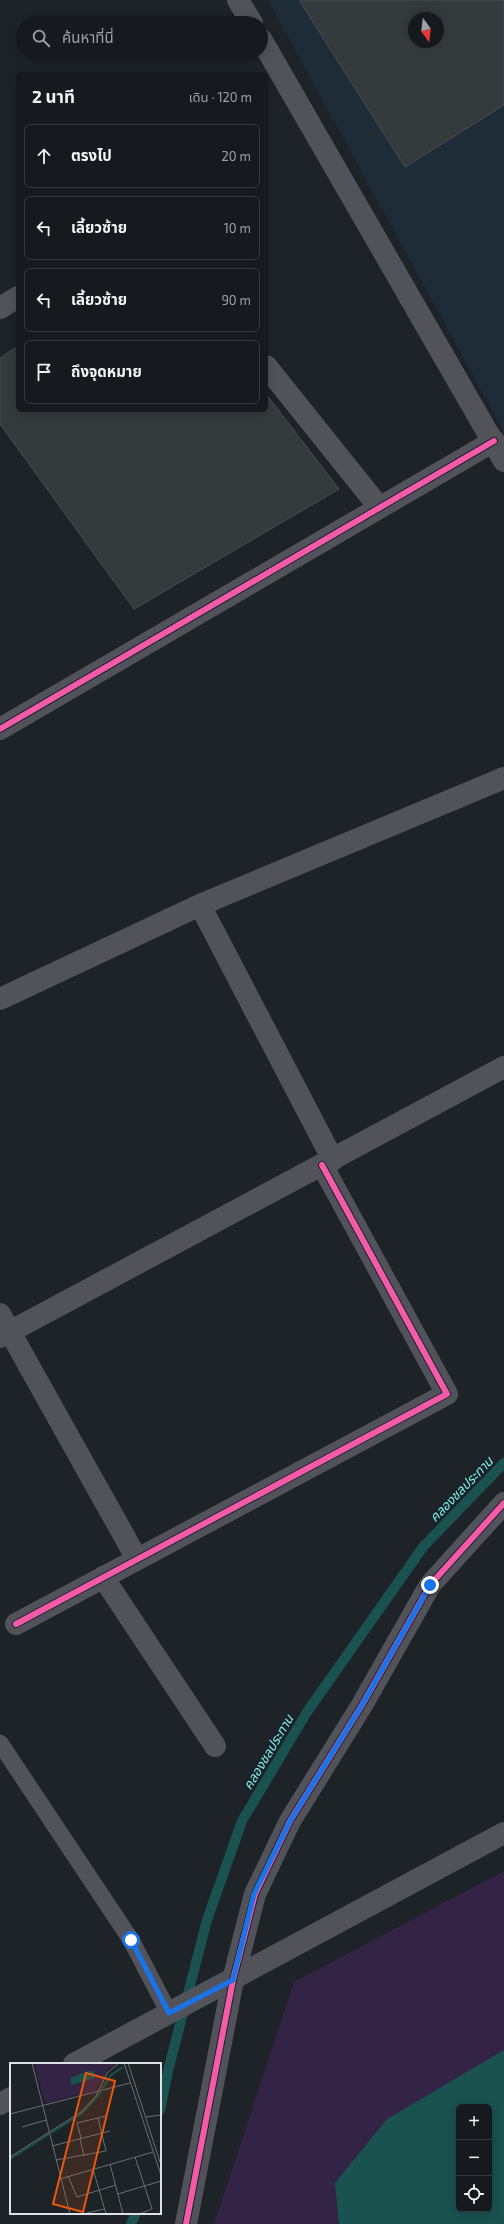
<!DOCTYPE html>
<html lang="th">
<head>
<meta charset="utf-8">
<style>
  body { margin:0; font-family:"Exo 2","Noto Sans Thai",sans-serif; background:#1f2327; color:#f1f3f6 }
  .controls { position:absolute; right:12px; bottom:12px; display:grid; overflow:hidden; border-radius:6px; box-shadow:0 2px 10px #0003 }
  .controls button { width:36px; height:36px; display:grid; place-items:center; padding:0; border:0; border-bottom:1px solid #35383c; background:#161a1e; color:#f1f3f6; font:20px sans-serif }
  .compass { position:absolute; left:408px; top:12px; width:36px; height:36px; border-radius:50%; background:#161a1e; box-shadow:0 2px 10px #0003; rotate:166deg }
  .stop { position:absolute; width:12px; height:12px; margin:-9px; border:3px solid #1a73e8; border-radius:50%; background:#fff }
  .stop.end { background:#1a73e8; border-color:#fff; box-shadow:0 1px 4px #0008 }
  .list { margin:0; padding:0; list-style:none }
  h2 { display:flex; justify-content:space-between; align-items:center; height:52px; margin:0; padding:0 16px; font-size:17px }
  h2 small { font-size:13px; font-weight:400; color:#9ea1a4 }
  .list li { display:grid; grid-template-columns:26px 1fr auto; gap:12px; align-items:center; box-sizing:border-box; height:64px; margin:0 8px 8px; padding:0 8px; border:1px solid #35383c; border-radius:6px }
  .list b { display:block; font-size:15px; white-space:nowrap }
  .list em { font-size:13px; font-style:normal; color:#9ea1a4 }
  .icon { flex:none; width:22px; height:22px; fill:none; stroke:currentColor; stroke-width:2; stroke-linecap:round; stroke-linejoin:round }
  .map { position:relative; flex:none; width:504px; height:2224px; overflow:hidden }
  .search { position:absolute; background:#161a1e; box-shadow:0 2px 10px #0003; left:16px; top:16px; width:252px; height:44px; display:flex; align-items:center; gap:10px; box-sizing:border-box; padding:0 14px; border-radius:22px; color:#9ea1a4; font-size:15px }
  .panel { position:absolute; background:#161a1e; box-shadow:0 2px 10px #0003; left:16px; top:72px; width:252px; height:340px; border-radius:6px }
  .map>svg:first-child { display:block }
  .built { fill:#1e2c38; fill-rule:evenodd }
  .green { fill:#332345; fill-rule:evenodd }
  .water { fill:#19524f; fill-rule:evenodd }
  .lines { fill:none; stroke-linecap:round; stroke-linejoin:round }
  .stream { stroke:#19524f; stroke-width:10 }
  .building { fill:#353a3d; stroke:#494e52; fill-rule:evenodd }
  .service { stroke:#52535a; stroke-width:17 }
  .minor { stroke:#52535a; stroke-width:22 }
  .cycleway-casing { stroke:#1a232c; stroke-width:8 }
  .cycleway { stroke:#f35aa7; stroke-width:6 }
  .route { stroke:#1a73e8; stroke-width:5 }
  .labels { text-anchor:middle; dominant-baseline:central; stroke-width:3.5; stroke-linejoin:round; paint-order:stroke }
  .water-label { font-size:13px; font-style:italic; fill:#7ef2e9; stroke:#1a232c }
  .inset-river { fill:none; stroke:#19524f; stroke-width:2 }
  .inset-road { fill:none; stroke:#6a6f75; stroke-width:1 }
  .view { fill:#e8590c; fill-opacity:0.15; stroke:#e8590c; stroke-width:2 }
  .inset-edge { fill:none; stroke:#dce2e9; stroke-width:2 }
</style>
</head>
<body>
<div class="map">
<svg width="504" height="2224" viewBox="0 0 504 2224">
  <rect width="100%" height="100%" fill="#1e2328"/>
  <path class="built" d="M268 0H504V432ZM414 18H438V42H414Z"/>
  <path class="green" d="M504 1871V2224H214L294 1982ZM459 2107H489V2209H459Z"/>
  <path class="water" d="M504 2050V2224H339L335 2183 387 2119ZM459 2107H489V2209H459Z"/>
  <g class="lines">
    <path class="stream" d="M160 2110 169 2067 207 1920 242 1821 307 1712 423 1547 504 1463
      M131 2224 136 2213"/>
  </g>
  <path class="building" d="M299 0H504V105L405 167ZM414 18H438V42H414Z
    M18 346V410H266V394L339 489 134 609 0 424V358Z"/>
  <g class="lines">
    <path class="service" d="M0 1743 131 1940 169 2013"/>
    <path class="minor" d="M238 0 252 23
      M261 39 504 461
      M0 308 18 297
      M266 366 379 507
      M0 729 494 441
      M200 905 333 1160
      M0 999 200 905 504 778
      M0 1314 137 1559
      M0 1337 504 1067
      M103 1577 215 1746
      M16 1624 447 1394 322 1165
      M74 2064 504 1833
      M0 2104 11 2098
      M186 2224 233 1980 255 1894 290 1821 362 1705 430 1585 504 1503"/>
    <defs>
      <path id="cycleway" d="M0 729 494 441
        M16 1624 447 1394 322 1165
        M186 2224 233 1980 255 1894 290 1821 362 1705 430 1585 504 1503"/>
    </defs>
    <use href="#cycleway" class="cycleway-casing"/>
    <use href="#cycleway" class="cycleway"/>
  </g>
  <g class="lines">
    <path class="route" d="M131 1940 169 2013 233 1980 254 1894 290 1821 362 1705 430 1585"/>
  </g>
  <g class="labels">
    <g class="water-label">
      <text transform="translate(461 1489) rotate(-46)">คลองชลประทาน</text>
      <text transform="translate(268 1752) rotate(-59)">คลองชลประทาน</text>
    </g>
  </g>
  <g transform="translate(10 2063)">
    <rect width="151" height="151" fill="#1e2328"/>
    <path d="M24 0H108L98 6 85 28 35 40Z" fill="#332345"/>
    <path d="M78 8H84L85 15 61 22 60 15Z" fill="#19524f"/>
    <path class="inset-river" d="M92 26 101 12 113 4M41 70 71 51 91 29M0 96 39 71"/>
    <path class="inset-road" d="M22 0 60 151M114 0 151 112M118 0 151 102M0 51 120 20M136 54 151 52M12 64 36 57M71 75 67 60 96 53M70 76 74 93M42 83 100 68M0 94 71 49 86 33 97 10 109 0M125 94 142 146 129 151M46 97 96 88 88 55M100 101 113 151M83 106 96 151M58 113 67 134 106 122M50 116 143 89M108 131 151 118M77 150 94 146"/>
    <path class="view" d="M76 10 105 18 73 149 43 141Z"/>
    <rect width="151" height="151" class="inset-edge"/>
  </g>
</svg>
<div class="controls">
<button>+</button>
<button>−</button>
<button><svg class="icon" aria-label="locate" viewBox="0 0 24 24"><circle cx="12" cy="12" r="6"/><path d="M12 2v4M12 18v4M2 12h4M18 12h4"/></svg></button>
</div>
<svg class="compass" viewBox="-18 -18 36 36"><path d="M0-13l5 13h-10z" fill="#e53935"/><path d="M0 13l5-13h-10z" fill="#9ea1a4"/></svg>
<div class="stop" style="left:131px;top:1940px"></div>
<div class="stop end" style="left:430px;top:1585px"></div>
<div class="search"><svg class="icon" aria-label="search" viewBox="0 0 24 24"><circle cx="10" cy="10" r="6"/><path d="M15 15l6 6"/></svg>ค้นหาที่นี่</div>
<section class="panel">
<h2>2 นาที<small>เดิน · 120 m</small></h2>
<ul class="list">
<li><svg class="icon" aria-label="ahead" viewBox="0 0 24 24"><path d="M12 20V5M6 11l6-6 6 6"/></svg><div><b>ตรงไป</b></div><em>20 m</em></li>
<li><svg class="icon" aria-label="left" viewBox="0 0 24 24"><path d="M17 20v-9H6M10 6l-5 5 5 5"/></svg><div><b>เลี้ยวซ้าย</b></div><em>10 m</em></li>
<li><svg class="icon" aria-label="left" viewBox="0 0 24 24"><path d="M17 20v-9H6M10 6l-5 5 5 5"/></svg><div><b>เลี้ยวซ้าย</b></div><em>90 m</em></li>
<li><svg class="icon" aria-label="arrive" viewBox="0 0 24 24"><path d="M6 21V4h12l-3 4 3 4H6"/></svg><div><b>ถึงจุดหมาย</b></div></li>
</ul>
</section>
</div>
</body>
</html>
